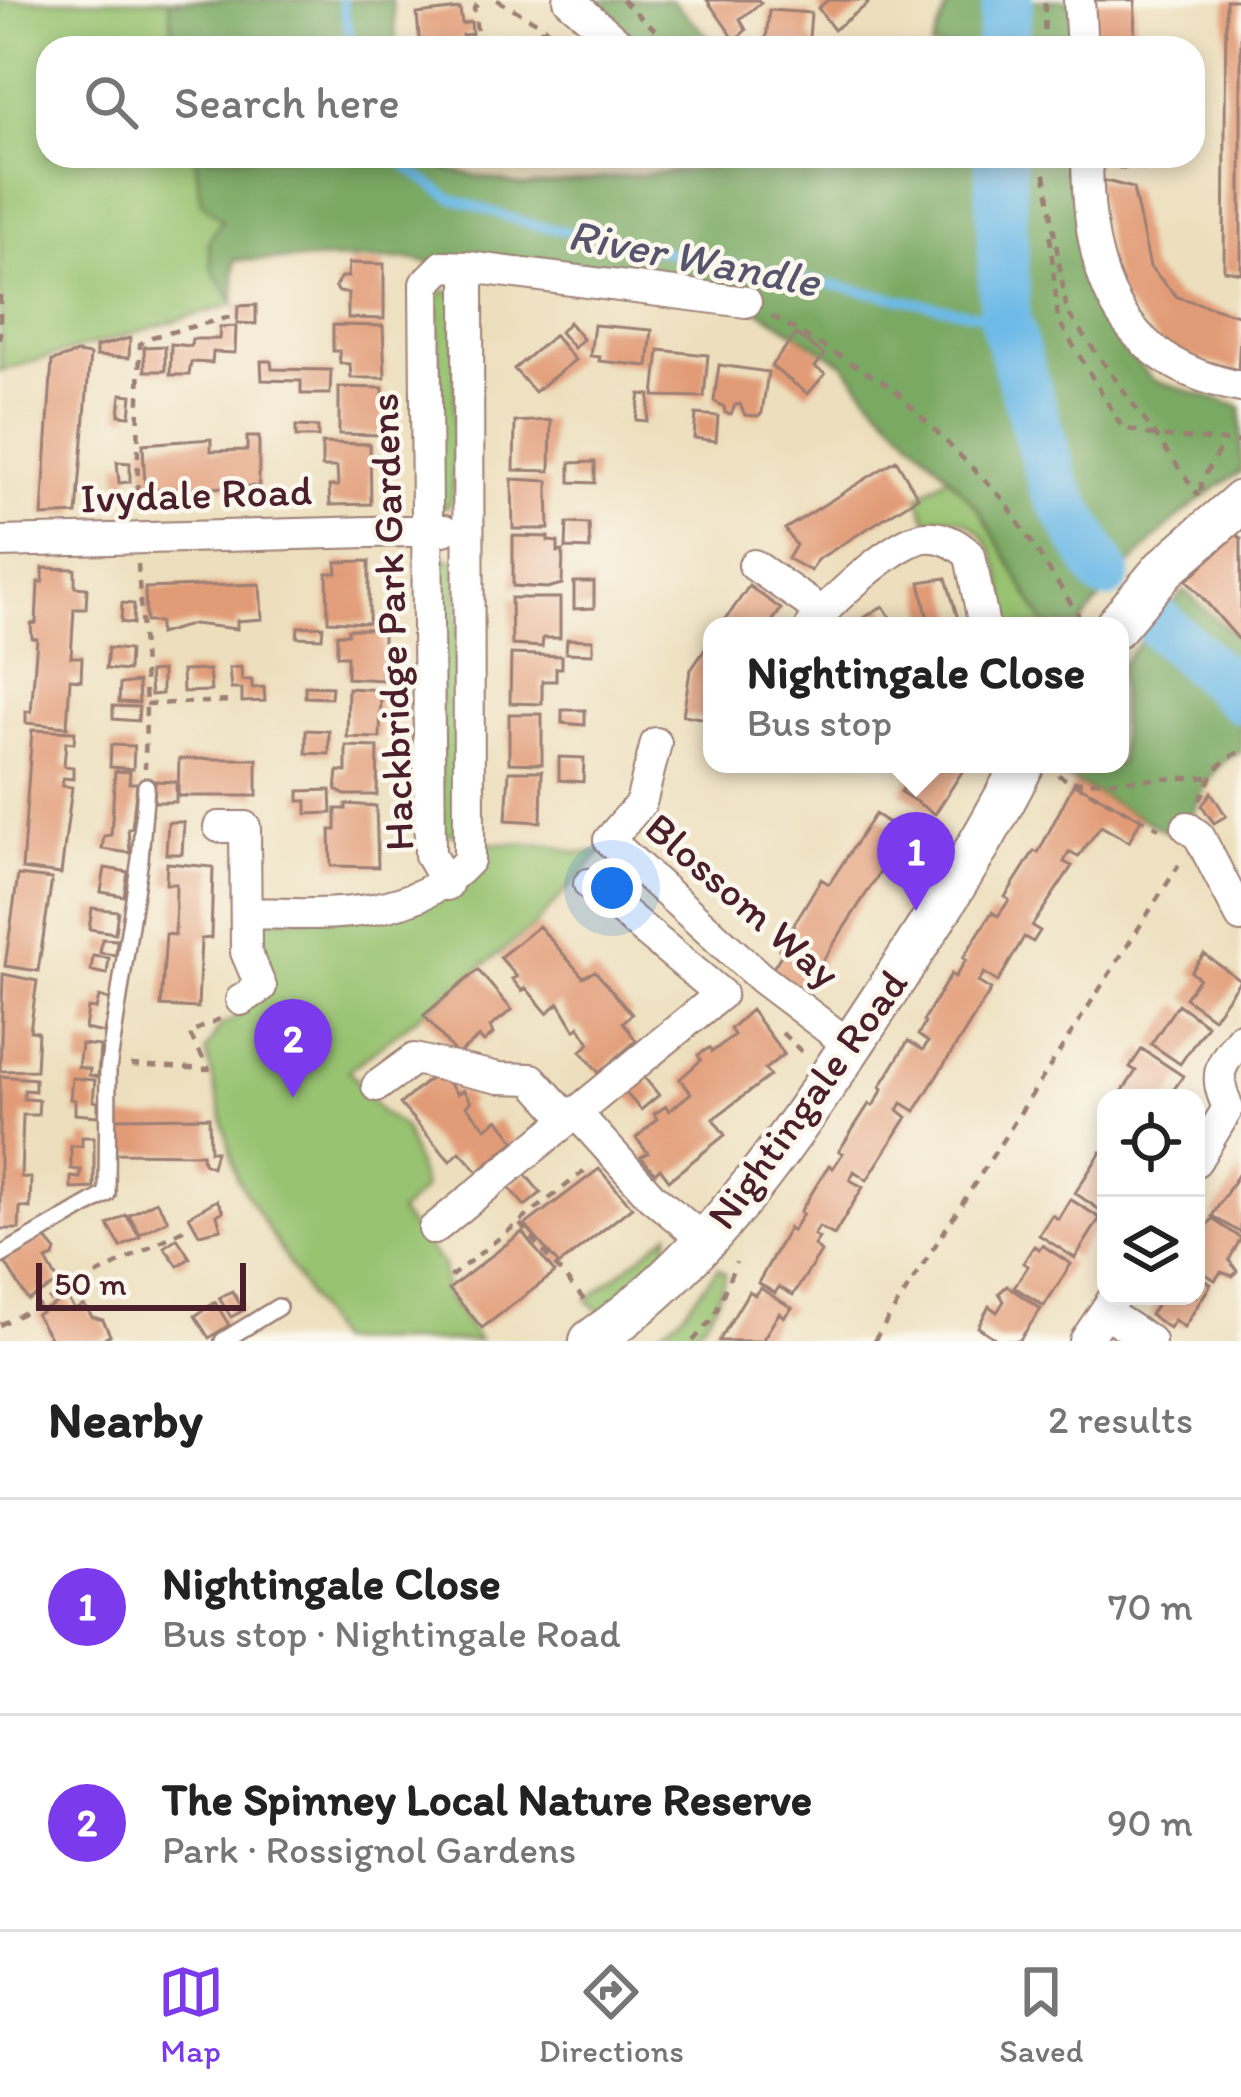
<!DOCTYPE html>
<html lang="en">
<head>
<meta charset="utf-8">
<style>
  body { margin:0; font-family:Itim,sans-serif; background:#f6f6f6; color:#222 }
  .controls { position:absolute; right:36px; bottom:36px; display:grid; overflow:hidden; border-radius:24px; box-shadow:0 6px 18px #0003 }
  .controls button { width:108px; height:108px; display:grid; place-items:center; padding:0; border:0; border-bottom:3px solid #e0e0e0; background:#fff; color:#222; font:60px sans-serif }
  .scale { position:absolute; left:36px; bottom:30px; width:210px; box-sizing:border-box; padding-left:12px; border:6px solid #4a1f2b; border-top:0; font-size:33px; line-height:42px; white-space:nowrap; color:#4a1f2b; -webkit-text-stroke:9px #fbf7ec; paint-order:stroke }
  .you { position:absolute; left:612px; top:888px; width:42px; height:42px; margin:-30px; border:9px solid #fff; border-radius:50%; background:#1a73e8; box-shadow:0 0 0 18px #1a73e833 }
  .badge { display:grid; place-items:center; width:78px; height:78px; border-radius:50%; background:#7c3aed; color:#fff; font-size:39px; font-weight:700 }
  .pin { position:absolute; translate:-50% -99px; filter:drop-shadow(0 3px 6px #0008) }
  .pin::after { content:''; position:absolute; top:63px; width:42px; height:36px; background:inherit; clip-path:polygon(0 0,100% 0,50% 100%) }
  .popup { position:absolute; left:703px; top:617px; width:426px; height:156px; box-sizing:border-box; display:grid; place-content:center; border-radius:24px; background:#fff; filter:drop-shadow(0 3px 9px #0005); font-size:39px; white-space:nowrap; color:#767676 }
  .popup b { font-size:45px; color:#222 }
  .popup::after { content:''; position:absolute; left:50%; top:100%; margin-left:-24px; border:24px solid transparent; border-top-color:#fff }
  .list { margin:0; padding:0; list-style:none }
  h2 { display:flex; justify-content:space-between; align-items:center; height:156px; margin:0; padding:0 48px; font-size:51px }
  h2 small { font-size:39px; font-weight:400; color:#767676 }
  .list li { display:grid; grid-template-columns:78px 1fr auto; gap:36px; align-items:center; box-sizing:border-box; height:216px; padding:0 48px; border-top:3px solid #e0e0e0 }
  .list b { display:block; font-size:45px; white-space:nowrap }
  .list p { margin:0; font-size:39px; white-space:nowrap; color:#767676 }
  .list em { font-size:39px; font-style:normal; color:#767676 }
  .icon { flex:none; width:66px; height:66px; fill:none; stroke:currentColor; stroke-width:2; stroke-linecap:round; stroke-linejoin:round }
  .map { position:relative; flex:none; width:1241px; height:1341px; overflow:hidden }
  .search { position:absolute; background:#fff; box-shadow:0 6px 18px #0003; left:36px; right:36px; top:36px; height:132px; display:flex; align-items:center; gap:30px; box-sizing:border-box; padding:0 42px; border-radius:36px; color:#767676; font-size:45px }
  .sheet { height:588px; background:#fff }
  nav { display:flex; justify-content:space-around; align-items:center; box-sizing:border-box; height:168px; border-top:3px solid #e0e0e0; background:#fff; font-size:33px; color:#767676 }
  nav a { display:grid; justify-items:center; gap:6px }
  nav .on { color:#7c3aed }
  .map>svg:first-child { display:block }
  .green { fill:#98c371; stroke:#71714e; stroke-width:3 }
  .forest { fill:#7aa963; stroke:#626447; stroke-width:3 }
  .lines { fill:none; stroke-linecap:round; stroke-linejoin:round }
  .stream { stroke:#6dbae7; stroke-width:9 }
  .river { stroke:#6dbae7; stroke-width:51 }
  .building { fill:#e29b77 }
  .lane-casing { stroke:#9c7f74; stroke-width:20 }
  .street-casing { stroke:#9c7f74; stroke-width:34 }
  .secondary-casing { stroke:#9c7f74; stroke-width:46 }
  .path { stroke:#9c7f74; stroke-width:4.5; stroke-dasharray:9 9; stroke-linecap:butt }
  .lane { stroke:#fff; stroke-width:15 }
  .street { stroke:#fff; stroke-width:30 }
  .secondary { stroke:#fff; stroke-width:42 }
  .labels { text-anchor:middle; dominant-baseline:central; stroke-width:9; stroke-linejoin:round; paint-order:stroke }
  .street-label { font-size:42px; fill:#4a1f2b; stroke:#fbf7ec }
  .water-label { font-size:45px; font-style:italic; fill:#56556d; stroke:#fbf7ec }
</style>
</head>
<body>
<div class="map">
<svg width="1241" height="1341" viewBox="0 0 1241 1341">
  <rect width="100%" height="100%" fill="#fbf7ec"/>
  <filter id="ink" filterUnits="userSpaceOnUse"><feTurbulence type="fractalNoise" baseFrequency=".00833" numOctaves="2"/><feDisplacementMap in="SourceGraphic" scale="24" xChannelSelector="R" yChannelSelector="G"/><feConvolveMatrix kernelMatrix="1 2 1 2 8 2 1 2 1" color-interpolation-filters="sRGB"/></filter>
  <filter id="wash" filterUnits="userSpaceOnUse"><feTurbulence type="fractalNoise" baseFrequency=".004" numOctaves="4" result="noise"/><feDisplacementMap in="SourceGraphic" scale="48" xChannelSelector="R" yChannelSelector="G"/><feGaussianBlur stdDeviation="2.7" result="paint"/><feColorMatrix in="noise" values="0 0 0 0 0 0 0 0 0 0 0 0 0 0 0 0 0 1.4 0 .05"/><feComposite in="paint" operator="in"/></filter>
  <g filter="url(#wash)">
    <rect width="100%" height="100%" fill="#eddfbd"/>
    <path class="green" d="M0 0H390L395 48H48V156H410L443 266 411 259 234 260V304L0 371Z
      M441 292H453L457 299 453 497 448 506 439 508 437 299Z
      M948 476 980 511 1046 626H1006C1009 591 993 514 944 517 938 518 933 520 927 520L918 497Z
      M444 558 458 562V829L454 835 441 831 440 564Z
      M479 843 551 845 578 853 602 851 534 926 349 1070 381 1112 404 1127 424 1188 399 1213 443 1265 445 1294 479 1341H335L237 1178 206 1051 221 1025 238 1017 244 1001 254 919 380 916Z
      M669 1233 666 1254 602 1314 587 1300Z
      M718 1268 726 1274C710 1323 700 1341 647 1341L680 1316Z"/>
    <path class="forest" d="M169 0H392L397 48H174Z
      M582 0H671L720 48H642Z
      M950 0H1071L1074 48H931Z
      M195 156H412L413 162 524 186 711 168V156H1078L1084 255 1123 344 1152 380 1241 407V472C1171 514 1129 564 1078 626H1046L980 511 939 466 868 395 844 364 746 302 443 266 411 259 234 260V304L212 270 208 242 222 220 201 202Z
      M1184 590 1241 642V752C1211 761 1200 800 1187 827L1166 832 1062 775 1069 764H1120V666Z"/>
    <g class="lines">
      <path class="stream" d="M342 0 352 48
        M399 156 407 168 451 198 529 224 1005 320"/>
      <path class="river" d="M1001 48 1008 0
        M1000 156 1005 320 1055 488 1105 574
        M1149 615 1241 698"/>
    </g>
    <g id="blocks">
      <path class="building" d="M707 0H758L761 3 740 19 746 30 735 40Z
        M828 0H865L868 4 834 30 818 8Z
        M1094 0H1135L1134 48H1095Z
        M1226 0H1241V273L1224 270Z
        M460 9 462 24 471 22 472 34 462 35 464 48H420L417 14Z
        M769 10 811 13 809 38 814 41 813 48 766 41Z
        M1094 178 1133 188 1150 267 1177 297 1241 316 1238 370 1167 351 1118 296Z
        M349 263 384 264V319L348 318V293L339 292 335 287 341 277H348Z
        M256 305V324L237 323 238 306Z
        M569 322 583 339 574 348 560 332Z
        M333 325 383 326 385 378H351L350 364 340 363 339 351H333Z
        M594 325 652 330 648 366 599 361 600 357 590 356Z
        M236 326 235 353 213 352 212 363 191 362 189 375H170L171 344 191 346 192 339H219L220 327Z
        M796 334 824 355 815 367 825 374 808 394 771 366Z
        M554 335 575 360 535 392 514 369Z
        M130 338 129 358 96 356V347Z
        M165 346V371H145L144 347Z
        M659 350 708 355 704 397 654 396Z
        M77 353 90 355 77 514 42 516 52 361Z
        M261 361H271L272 369 331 370 330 394H301V381L262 380Z
        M719 365 768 372 762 413 758 416 745 415 740 404 735 405 731 414 725 413 724 407 714 401Z
        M339 387 383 388 384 435 339 434Z
        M121 394 132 395 130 416 119 415Z
        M640 394 650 395 647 421 636 420Z
        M696 414 718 416 716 441 694 438Z
        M551 420 550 471 514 470 515 422Z
        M296 426 318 427V437H296Z
        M247 437H259V486L145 490 143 444 211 439V451L247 450Z
        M322 443 370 444 371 504 330 505 329 486H338L337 467H322Z
        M896 460 918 497 817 560 811 571 788 559 796 545 785 529Z
        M117 462 130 463V482L119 483Z
        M595 462V483L570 482V463Z
        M512 479 548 481 549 529H513Z
        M567 523 589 524 590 549 566 548Z
        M1236 535 1241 538V642L1187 580Z
        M513 536 548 537V541L558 542V552L563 551 562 584 547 588 513 586Z
        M369 561V623L328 621 327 573H337L336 562Z
        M43 568 75 569V587L87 588 86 609H74L71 657H82L81 680 70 679 67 727 26 723V711L31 712 37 639 32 638 31 624 36 623 38 582H43Z
        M946 578 960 626H929L920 582Z
        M574 582H594V608L574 609Z
        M260 584 262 619 237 621V629L193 624 159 634V622H146L145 588Z
        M749 586 781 609 769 626H721Z
        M511 598H560V638H543L542 647 512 645Z
        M122 603 134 604 133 624 121 622Z
        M883 606 896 626H857L862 619Z
        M323 626 322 638 297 637 298 627Z
        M348 629H383V680L347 678V656H337V634H348Z
        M567 639 593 640V654L566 653Z
        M712 639V720L683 715 690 671Z
        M108 648 129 650 128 671 106 669Z
        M511 654 562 656V668H556V681H542V704L510 703Z
        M241 667 242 680H252V688L264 687 265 701 242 702V689H231L229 668Z
        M209 670 211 691 183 692 182 671Z
        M162 671V694L151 695 149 672Z
        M138 682 139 703 119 702 120 684Z
        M305 686 332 687 331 698 305 697Z
        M348 688 381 690 380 738 347 737Z
        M113 706 139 707 138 721 113 719Z
        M562 710H585V725L562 723Z
        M509 714H542V764L509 763Z
        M32 730 75 732 74 743 66 742 64 766 73 767V779L63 778 62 786 72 787 61 874 22 869Z
        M306 730 329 731V754L306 753Z
        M111 745 134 746 133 769 110 767Z
        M346 746 378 747 377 795H345L336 790 338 771 346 772Z
        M559 757 584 758 583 782 559 780Z
        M179 759H257V796H178Z
        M919 764H967L935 814 901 792Z
        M115 771 130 772 129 783H137L132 828 128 829 130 853 102 849 104 836 111 835Z
        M509 771H542L541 822 506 820Z
        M155 781 176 782V802H154Z
        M1074 783 1141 819 1129 842 1101 826 1078 857 1069 852 1064 862 1072 866 1032 926 1040 931 1033 942 1024 937 998 982 984 973 978 982 991 990 915 1111 902 1103 898 1110 907 1117 867 1180 854 1171 850 1180 863 1187 834 1235 819 1227 814 1235 819 1238 814 1245 821 1252 793 1295 779 1287 775 1293 758 1283 789 1228 792 1231 803 1214 800 1212 829 1165 833 1168 843 1153 839 1151 869 1104 873 1106 883 1089 880 1087 908 1041 923 1050 928 1042 918 1035 925 1023 923 1021 951 974 955 977 966 960 963 958 992 912 998 916 1009 900 1005 897 1034 851 1038 853Z
        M331 790 332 813 307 814V801H299V791Z
        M1211 792 1226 816 1214 823 1202 806Z
        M346 804 376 806 378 867 331 866 330 830H336V809H346Z
        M875 814 905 834 799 997 768 976 783 952 779 949 821 879 829 884Z
        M168 822H184L182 854H166Z
        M167 863 213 867 211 938 201 939 198 1008 161 1006 166 934 175 935 176 884H166Z
        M105 868 128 872 124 896 101 892Z
        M18 875 52 879 38 971 5 966Z
        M92 908 118 911 115 933 89 929Z
        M539 926 583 977 595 971 632 1014 623 1022 636 1041 599 1073 581 1051 590 1043 579 1026 575 1030 559 1003 547 1013 526 988 522 991 512 979 517 977 500 957Z
        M102 939 117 940 116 955 100 953Z
        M1204 954 1240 980 1213 1018 1185 998 1199 978 1191 972Z
        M93 956 109 958 107 974 91 971Z
        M478 970 512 1010 490 1027 493 1034 484 1042 479 1037 457 1055 424 1015Z
        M3 974 37 981 30 1031 38 1032 36 1070 0 1071Z
        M99 997 110 1000 104 1033 85 1029 88 1008 96 1009Z
        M1178 1004 1207 1025 1180 1064 1151 1044Z
        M751 1010 784 1054 765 1069 770 1076 713 1119 725 1135 669 1180 660 1168 655 1173 641 1157 648 1153 636 1138 657 1119 654 1114 666 1106 669 1111 691 1093 680 1079 701 1060 698 1055 709 1048 712 1052 734 1035 730 1029Z
        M81 1044 100 1046 98 1077 89 1075 90 1069 78 1067Z
        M1142 1049 1183 1076 1168 1098H1131L1122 1092 1136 1071 1130 1067Z
        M439 1071 457 1094 463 1090 471 1102 466 1106 486 1128 498 1119 515 1141 478 1172 460 1152 450 1161 400 1104Z
        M0 1076 35 1079V1091L24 1090V1099L39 1100 38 1115H23L21 1177 31 1178 30 1208 20 1207 19 1229H0Z
        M643 1076 659 1095 641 1110 625 1092Z
        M72 1078 95 1080 93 1101 98 1102V1116L75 1114V1100L70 1099Z
        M209 1117 210 1151H216L212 1167 203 1163 202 1154 113 1153V1118Z
        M82 1137H94V1188L71 1189V1177L80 1178 81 1170 71 1169V1146H82Z
        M1101 1152 1106 1155 1104 1213 1075 1193Z
        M599 1169 632 1207 559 1265 525 1225Z
        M1241 1170V1233L1212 1216Z
        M525 1174 541 1193 525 1206 509 1188Z
        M1070 1199 1100 1218 1075 1258 1039 1235 1052 1215 1058 1219Z
        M217 1200 223 1211 217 1215 221 1229 199 1234 189 1216Z
        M156 1201 168 1220 140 1234 129 1215Z
        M126 1215 140 1237 121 1247 108 1225Z
        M1212 1219 1241 1238 1229 1260 1237 1271 1233 1276 1221 1272 1215 1280 1196 1268V1244Z
        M522 1232 555 1273 482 1328 449 1289Z
        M43 1236 56 1251 54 1257 46 1260 59 1283 28 1300 3 1259Z
        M177 1238 190 1258 178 1266 164 1247Z
        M1042 1245 1071 1264 1044 1306 1014 1287 1028 1266 1023 1263 1034 1246 1039 1249Z
        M1196 1275 1211 1284 1184 1327 1174 1320 1169 1328 1150 1315 1162 1296H1196Z
        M1007 1286 1041 1309 1019 1341H999L978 1327 989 1306 997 1312 1004 1301 999 1293Z
        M760 1288 792 1308 784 1317 779 1313 762 1341H719L749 1291 755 1295Z
        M232 1291 244 1310 231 1317 219 1298Z
        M66 1297 75 1310 84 1305 92 1317 103 1320 110 1335 99 1341H52L36 1315Z
        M215 1302 229 1325 209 1338 195 1316Z"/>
    </g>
  </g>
  <g filter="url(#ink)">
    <use href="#blocks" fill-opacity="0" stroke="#9c7f74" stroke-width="3"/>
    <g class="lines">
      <defs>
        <path id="lane" d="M0 1256 107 1194 108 1070 140 859 146 786
          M223 1341 278 1307"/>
        <path id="street" d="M569 0 624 48
          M1079 0 1082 48
          M1087 156C1088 272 1113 362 1241 387
          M0 542 444 530
          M754 565 822 612
          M811 626C831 601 887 549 917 539 936 532 958 543 970 556L984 626
          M656 743 641 803 609 840 761 978 851 1046
          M219 827H245L246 952 261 987 241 1000
          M1187 827 1199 836 1241 917
          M447 885 430 855 425 284 443 266 468 267 746 302
          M247 913C322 915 415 921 469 860L468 267
          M377 1086 414 1059 499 1078 532 1079 561 1111 577 1114 651 1196 704 1240
          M1228 1108C1213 1074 1219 1066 1241 1038
          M1196 1161 1228 1108
          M434 1229 721 994 589 884
          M1105 1312 1150 1341
          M1085 1341 1115 1296"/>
        <path id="secondary" d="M1116 626 1164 569 1241 502
          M591 1341C709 1260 789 1140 866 1023 922 938 977 855 1023 764"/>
      </defs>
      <use href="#lane" class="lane-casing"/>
      <use href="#street" class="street-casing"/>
      <use href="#secondary" class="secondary-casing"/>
      <path class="path" d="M497 0 542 25 568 48
        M622 0 675 48
        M479 48 474 8 482 0
        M524 48 544 27
        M1044 48 1045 0
        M1023 156 1059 160
        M1042 156 1067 312 1199 496
        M1118 167 1159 169 1176 156
        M1050 236 1058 320 1122 427 1155 436 1241 442
        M0 295V343
        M772 316 892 387 1004 500 1083 622
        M1201 491V482L1223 443
        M137 511 140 344 152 337 230 317
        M138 564 146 704 145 768
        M146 704 236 701
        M1058 775 1159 828
        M1073 782 1211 777
        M1200 800C1210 779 1218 759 1241 752
        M782 1033 804 1054
        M131 1065 209 1069 189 1033 222 1018
        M520 1224 586 1302
        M450 1277 587 1169
        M0 1325 187 1228
        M693 1341 714 1317 736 1262
        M874 1341 1179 865"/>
      <use href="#lane" class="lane"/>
      <use href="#street" class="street"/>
      <use href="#secondary" class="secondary"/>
    </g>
  </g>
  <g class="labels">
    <g class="street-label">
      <text transform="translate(196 494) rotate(-2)">Ivydale Road</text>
      <text transform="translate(391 622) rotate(-92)">Hackbridge Park Gardens</text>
      <text transform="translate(743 900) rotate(41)">Blossom Way</text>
      <text transform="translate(807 1099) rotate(-54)">Nightingale Road</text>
    </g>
    <g class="water-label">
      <text transform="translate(694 257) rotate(11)">River Wandle</text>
    </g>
  </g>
</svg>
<div class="controls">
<button><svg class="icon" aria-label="locate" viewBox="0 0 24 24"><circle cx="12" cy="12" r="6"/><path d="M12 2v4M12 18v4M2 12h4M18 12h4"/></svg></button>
<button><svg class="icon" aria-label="layers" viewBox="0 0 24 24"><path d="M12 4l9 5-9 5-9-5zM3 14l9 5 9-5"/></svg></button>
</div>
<div class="scale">50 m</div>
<div class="you"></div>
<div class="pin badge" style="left:916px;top:911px">1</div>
<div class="popup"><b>Nightingale Close</b>Bus stop</div>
<div class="pin badge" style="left:293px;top:1098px">2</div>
<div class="search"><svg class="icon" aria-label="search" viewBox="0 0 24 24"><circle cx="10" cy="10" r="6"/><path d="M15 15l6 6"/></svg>Search here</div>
</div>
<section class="sheet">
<h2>Nearby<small>2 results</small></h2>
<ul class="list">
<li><span class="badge">1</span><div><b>Nightingale Close</b><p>Bus stop · Nightingale Road</p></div><em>70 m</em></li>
<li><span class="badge">2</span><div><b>The Spinney Local Nature Reserve</b><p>Park · Rossignol Gardens</p></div><em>90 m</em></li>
</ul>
</section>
<nav>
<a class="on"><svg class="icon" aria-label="map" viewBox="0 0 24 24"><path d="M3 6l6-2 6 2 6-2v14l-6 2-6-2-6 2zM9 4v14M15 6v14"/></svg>Map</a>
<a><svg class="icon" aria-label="directions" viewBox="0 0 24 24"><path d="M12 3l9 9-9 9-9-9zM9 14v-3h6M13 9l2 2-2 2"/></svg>Directions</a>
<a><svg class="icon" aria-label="saved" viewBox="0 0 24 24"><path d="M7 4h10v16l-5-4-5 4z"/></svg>Saved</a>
</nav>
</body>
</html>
